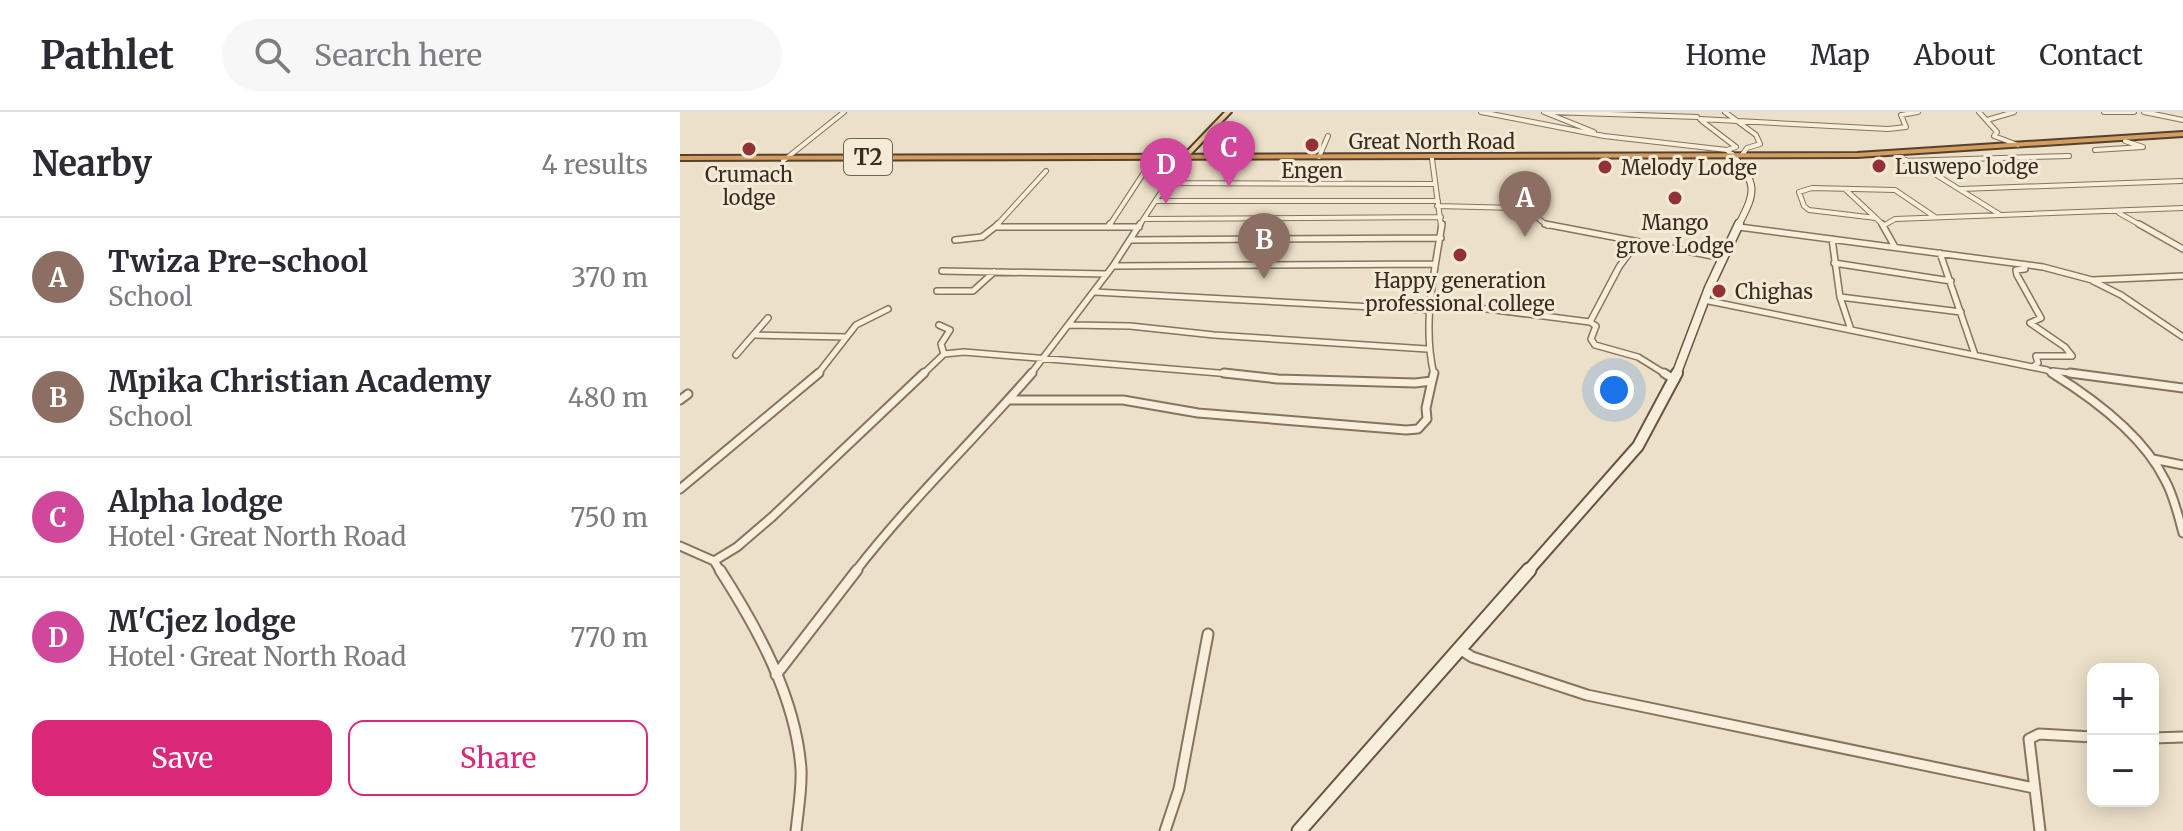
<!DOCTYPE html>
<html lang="en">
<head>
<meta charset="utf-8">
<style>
  body { margin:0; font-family:Merriweather,serif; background:#f7f7f7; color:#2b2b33 }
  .controls { position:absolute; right:24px; bottom:24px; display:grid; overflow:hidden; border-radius:16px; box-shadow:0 4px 20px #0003 }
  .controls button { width:72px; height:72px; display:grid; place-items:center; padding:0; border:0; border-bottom:2px solid #e1e1e2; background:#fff; color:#2b2b33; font:40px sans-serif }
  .you { position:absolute; left:934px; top:278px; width:28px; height:28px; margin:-20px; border:6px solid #fff; border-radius:50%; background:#1a73e8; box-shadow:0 0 0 12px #1a73e833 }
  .badge { display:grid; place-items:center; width:52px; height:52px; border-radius:50%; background:#db2777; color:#fff; font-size:26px; font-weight:700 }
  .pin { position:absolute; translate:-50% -66px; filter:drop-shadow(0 2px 4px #0008) }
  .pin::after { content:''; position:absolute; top:42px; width:28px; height:24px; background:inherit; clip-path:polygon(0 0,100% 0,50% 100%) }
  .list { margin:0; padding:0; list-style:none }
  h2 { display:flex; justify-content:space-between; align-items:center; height:104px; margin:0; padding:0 32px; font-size:34px }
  h2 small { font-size:26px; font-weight:400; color:#7c7c81 }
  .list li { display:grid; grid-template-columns:52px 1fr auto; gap:24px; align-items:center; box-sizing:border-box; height:120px; padding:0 32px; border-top:2px solid #e1e1e2 }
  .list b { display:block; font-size:30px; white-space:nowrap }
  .list p { margin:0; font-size:26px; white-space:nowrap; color:#7c7c81 }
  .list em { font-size:26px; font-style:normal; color:#7c7c81 }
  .actions { display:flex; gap:16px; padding:24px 32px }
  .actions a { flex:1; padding:18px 0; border:2px solid #db2777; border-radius:16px; text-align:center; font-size:28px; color:#db2777 }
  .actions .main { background:#db2777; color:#fff }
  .icon { flex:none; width:44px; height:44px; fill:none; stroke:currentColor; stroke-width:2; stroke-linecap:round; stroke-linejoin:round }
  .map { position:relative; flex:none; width:1503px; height:719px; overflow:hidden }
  header { display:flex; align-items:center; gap:48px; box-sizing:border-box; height:112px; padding:0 40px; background:#fff; border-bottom:2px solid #e1e1e2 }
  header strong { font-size:38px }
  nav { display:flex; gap:44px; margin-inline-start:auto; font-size:28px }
  .search { width:560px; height:72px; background:#f7f7f7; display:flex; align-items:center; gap:20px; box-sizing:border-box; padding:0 28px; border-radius:44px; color:#7c7c81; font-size:30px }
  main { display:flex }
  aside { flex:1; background:#fff }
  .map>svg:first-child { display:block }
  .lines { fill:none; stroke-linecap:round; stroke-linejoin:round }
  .street-far3-casing { stroke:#87735e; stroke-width:6 }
  .street-far2-casing { stroke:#87735e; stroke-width:8 }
  .street-far1-casing { stroke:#87735e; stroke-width:11 }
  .street-casing { stroke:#87735e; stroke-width:13 }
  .secondary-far3-casing { stroke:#695441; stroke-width:8 }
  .secondary-far2-casing { stroke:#695441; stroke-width:11 }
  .secondary-far1-casing { stroke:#695441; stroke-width:14 }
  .secondary-casing { stroke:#695441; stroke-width:17 }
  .primary-casing { stroke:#554131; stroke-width:4 }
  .highway-casing { stroke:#554131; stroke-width:4 }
  .street-far3 { stroke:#f7eedb; stroke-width:4 }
  .street-far2 { stroke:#f7eedb; stroke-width:5 }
  .street-far1 { stroke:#f7eedb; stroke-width:7 }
  .street { stroke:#f7eedb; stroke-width:9 }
  .secondary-far3 { stroke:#f7eedb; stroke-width:6 }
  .secondary-far2 { stroke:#f7eedb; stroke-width:8 }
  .secondary-far1 { stroke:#f7eedb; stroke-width:10 }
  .secondary { stroke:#f7eedb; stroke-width:13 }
  .primary { fill:#edd4a2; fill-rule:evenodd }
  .highway { fill:#d69e5e; fill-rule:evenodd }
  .poi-dot { fill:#933134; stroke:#f4ebd7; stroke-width:3 }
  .labels { text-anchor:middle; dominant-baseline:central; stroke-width:6; stroke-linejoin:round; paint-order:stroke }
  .far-street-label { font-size:20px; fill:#382b20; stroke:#f4ebd7 }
  .far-poi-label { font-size:20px; fill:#382b20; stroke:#f4ebd7 }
  .shield { fill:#f4ebd7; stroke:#706557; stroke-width:2 }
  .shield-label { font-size:22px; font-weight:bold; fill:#382b20 }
</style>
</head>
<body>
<header>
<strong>Pathlet</strong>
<div class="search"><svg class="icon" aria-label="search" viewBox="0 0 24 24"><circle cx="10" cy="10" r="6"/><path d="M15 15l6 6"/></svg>Search here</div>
<nav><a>Home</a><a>Map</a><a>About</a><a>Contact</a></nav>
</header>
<main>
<aside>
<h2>Nearby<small>4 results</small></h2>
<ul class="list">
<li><span class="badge" style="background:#8d6e63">A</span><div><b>Twiza Pre-school</b><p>School</p></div><em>370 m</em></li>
<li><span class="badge" style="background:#8d6e63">B</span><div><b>Mpika Christian Academy</b><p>School</p></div><em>480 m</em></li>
<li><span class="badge" style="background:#d1479c">C</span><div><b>Alpha lodge</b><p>Hotel · Great North Road</p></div><em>750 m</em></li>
<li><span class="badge" style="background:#d1479c">D</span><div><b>M'Cjez lodge</b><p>Hotel · Great North Road</p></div><em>770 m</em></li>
</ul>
<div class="actions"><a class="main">Save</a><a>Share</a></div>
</aside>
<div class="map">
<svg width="1503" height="719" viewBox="0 0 1503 719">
  <rect width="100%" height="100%" fill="#ece0c8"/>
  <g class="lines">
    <defs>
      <path id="street-far3" d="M801 0 924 24 1047 38 1052 43
        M864 0 914 20
        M871 0 1017 5
        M1045 0 1076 23 1080 32 1067 36 1062 43
        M1299 0 1317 20 1314 24 1338 33
        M1424 0H1454
        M1464 0 1503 8
        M1020 7 1208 17 1226 15 1221 3 1238 0
        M1307 8 1334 0
        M1022 9 1056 35 1047 38
        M1415 38 1463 35 1445 29
        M639 45 648 24
        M1217 45 1242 54 1319 102
        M752 47 761 114
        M103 49 164 0
        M1222 49 1389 44
        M489 71 755 72
        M1281 77 1501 69
        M1166 78 1196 106
        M477 89H758
        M757 94 837 96 851 101 868 114
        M1439 101 1462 114
        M465 107 761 105
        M1202 112 1196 106 1129 98 1124 94 1119 80 1132 76 1215 78 1255 105
        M316 114 366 59
        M429 114 463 62
        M459 114 502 48
        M1203 114 1215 107 1503 96"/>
      <path id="street-far2" d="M318 112 315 115H459
        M865 112 1043 146
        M1202 112 1215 135
        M1459 112 1503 137
        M428 115 430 112
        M1059 115 1363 155 1412 168 1503 164
        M1152 127 1160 185 1171 218
        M275 128 302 125 315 115
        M451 128 761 126
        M1260 141 1295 243
        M1154 151 1271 169
        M433 154 755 152
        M1345 157 1336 158 1337 163 1361 206 1350 211 1385 235 1392 244H1356L1358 251 1353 255
        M262 159 427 162
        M1413 169 1441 183 1503 225
        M257 179H293L314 160
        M415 180 748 198
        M1160 185 1281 200
        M1024 188 1367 258 1375 263
        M748 194 808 197 910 210 916 214 911 227 915 233 958 245 987 263
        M910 210 939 155 957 130
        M259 213 270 218 261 232 264 242
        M389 213 450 214 534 223 747 237
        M76 223 166 225
        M56 243 88 206
        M1373 259 1406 263
        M137 263 176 213 208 197
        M242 263 264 242 284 240 563 263
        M350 263 433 154 460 112
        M754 263C742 212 754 163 762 112"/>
      <path id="street-far1" d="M544 261 598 267 735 271 752 269 754 261
        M984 261 995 268
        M1372 261C1414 287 1463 323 1485 368 1494 384 1498 403 1503 421
        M1390 261 1503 276
        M0 288 8 282
        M328 288H443L518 301 726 318 738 317 747 307 746 296 752 269
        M1473 347 1503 353
        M0 377 139 261
        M0 434 34 449 41 460
        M34 449 57 435 92 405 244 261
        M175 460C229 390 294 328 352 261"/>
      <path id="street" d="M40 458C78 517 116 586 121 657 122 677 118 699 116 719
        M778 536 792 545 907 583 1354 676
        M96 563 177 458
        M1473 626 1503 625
        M485 719 499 677 528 522
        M1360 719 1349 627 1359 622 1413 625"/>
      <path id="secondary-far3" d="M1052 43C1078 73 1076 79 1058 114"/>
      <path id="secondary-far2" d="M996 263 1029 176 1059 112"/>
      <path id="secondary-far1" d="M847 460 958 334 997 261"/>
      <path id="secondary" d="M619 719 849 458"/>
      <path id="primary" d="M545 0H551L504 49H500V47Z"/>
      <path id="highway" d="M1503 20V24L1177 45 0 48V44L1177 41Z"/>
    </defs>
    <use href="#street-far3" class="street-far3-casing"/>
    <use href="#street-far2" class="street-far2-casing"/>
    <use href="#street-far1" class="street-far1-casing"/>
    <use href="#street" class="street-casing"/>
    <use href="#secondary-far3" class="secondary-far3-casing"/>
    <use href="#secondary-far2" class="secondary-far2-casing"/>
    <use href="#secondary-far1" class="secondary-far1-casing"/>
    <use href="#secondary" class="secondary-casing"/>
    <use href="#primary" class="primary-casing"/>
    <use href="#highway" class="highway-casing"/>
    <use href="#street-far3" class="street-far3"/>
    <use href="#street-far2" class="street-far2"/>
    <use href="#street-far1" class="street-far1"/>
    <use href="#street" class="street"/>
    <use href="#secondary-far3" class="secondary-far3"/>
    <use href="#secondary-far2" class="secondary-far2"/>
    <use href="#secondary-far1" class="secondary-far1"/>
    <use href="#secondary" class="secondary"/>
    <use href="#primary" class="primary"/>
    <use href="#highway" class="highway"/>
  </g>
  <g class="poi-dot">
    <circle cx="632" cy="33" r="8"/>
    <circle cx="69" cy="37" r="8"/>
    <circle cx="1199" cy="54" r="8"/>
    <circle cx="925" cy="55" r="8"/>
    <circle cx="995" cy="86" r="8"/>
    <circle cx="780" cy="143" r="8"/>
    <circle cx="1039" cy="179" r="8"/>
  </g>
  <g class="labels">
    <g class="far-street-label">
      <text x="752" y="29">Great North Road</text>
    </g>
    <g class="far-poi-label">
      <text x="1215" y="54" text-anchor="start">Luswepo lodge</text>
      <text x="941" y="55" text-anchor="start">Melody Lodge</text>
      <text x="632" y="58">Engen</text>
      <text x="69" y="62">Crumach<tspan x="69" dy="23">lodge</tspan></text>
      <text x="995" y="110">Mango<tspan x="995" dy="23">grove Lodge</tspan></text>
      <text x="780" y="168">Happy generation<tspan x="780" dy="23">professional college</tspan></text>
      <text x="1055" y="179" text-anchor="start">Chighas</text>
    </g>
    <rect class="shield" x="164" y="27" width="48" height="36" rx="6"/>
    <g class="shield-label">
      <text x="188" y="45">T2</text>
    </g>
  </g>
</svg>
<div class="controls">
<button>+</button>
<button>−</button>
</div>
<div class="you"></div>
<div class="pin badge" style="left:845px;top:125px;background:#8d6e63">A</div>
<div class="pin badge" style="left:584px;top:167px;background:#8d6e63">B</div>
<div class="pin badge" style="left:549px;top:75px;background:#d1479c">C</div>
<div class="pin badge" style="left:486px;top:92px;background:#d1479c">D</div>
</div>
</main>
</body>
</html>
